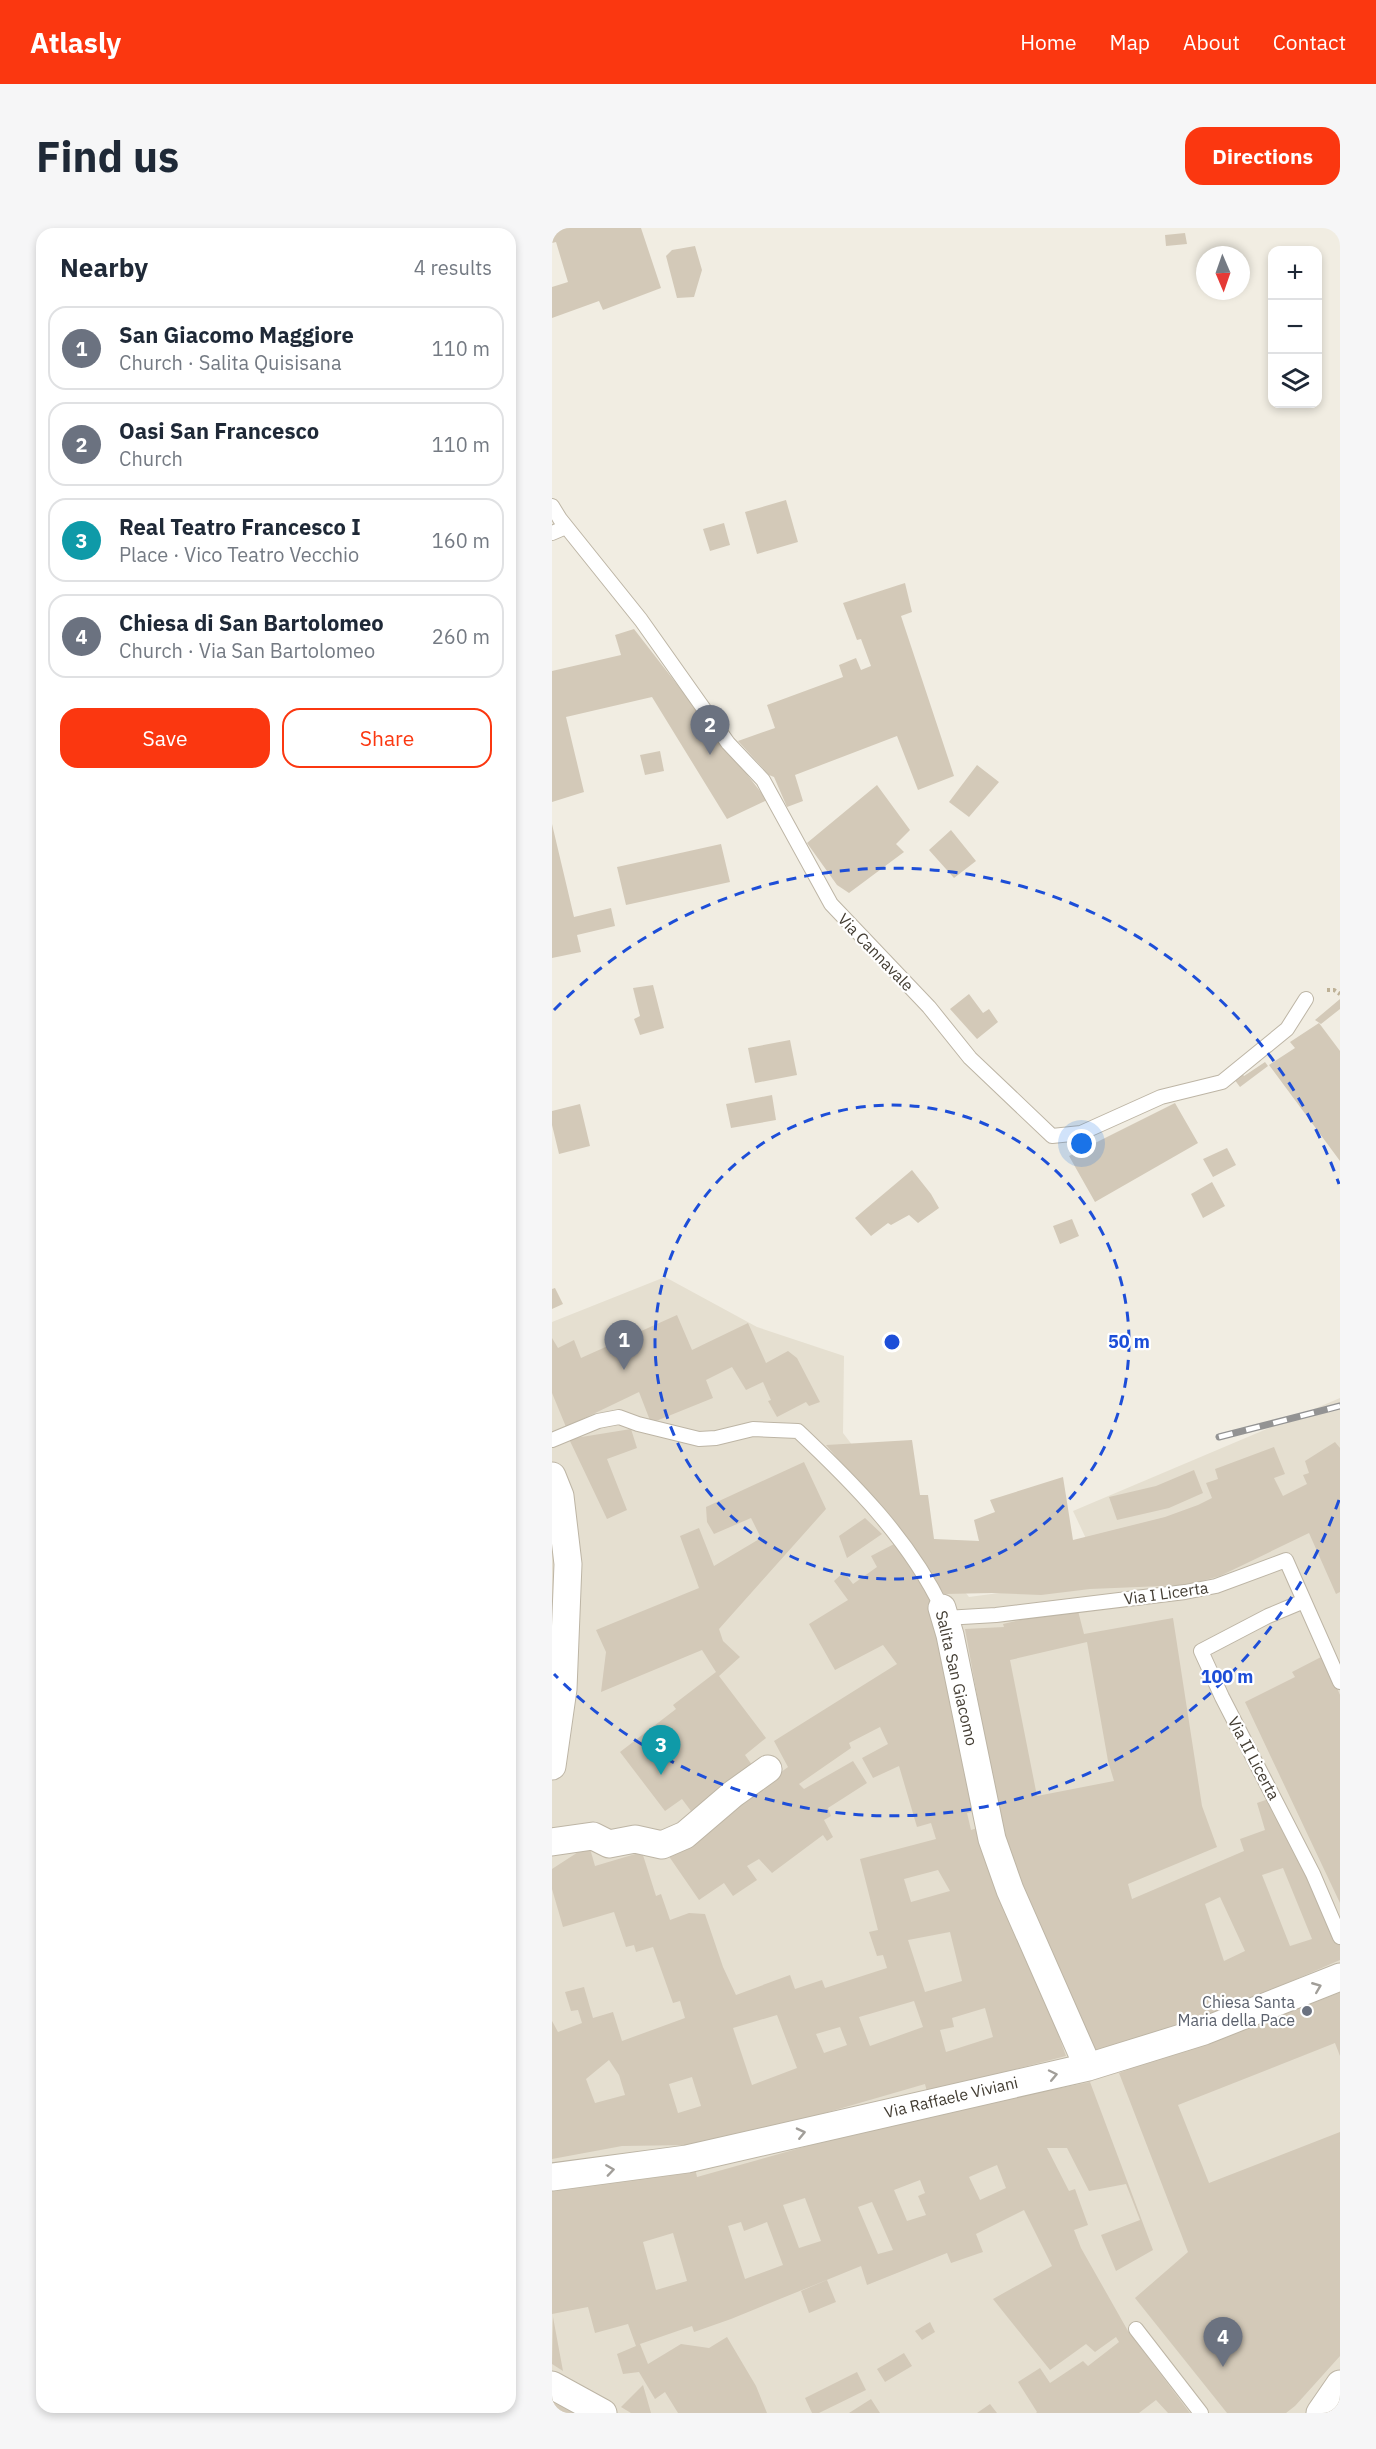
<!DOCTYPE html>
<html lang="en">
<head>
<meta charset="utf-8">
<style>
  body { margin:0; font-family:"IBM Plex Sans",sans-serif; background:#f6f6f7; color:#1f2937 }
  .controls { position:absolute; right:18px; top:18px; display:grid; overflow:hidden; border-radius:12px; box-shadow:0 3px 9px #0003 }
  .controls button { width:54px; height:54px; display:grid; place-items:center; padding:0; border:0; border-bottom:2px solid #e0e1e3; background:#fff; color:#1f2937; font:30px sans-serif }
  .compass { position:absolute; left:644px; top:18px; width:54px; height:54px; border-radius:50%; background:#fff; box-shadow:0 3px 9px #0003; rotate:178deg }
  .you { position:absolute; left:530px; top:916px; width:21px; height:21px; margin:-15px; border:4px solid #fff; border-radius:50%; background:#1a73e8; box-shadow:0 0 0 9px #1a73e833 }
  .badge { display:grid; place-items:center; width:39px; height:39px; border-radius:50%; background:#fb3710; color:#fff; font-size:20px; font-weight:700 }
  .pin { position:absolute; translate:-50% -50px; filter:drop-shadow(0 2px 3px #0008) }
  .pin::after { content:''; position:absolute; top:32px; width:21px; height:18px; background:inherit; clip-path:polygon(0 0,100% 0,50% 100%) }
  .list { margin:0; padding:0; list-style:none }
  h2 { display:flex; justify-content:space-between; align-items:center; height:78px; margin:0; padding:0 24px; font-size:26px }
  h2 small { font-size:20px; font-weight:400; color:#747a83 }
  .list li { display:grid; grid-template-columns:39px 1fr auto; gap:18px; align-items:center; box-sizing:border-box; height:84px; margin:0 12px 12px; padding:0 12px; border:2px solid #e0e1e3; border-radius:18px }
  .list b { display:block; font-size:22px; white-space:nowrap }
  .list p { margin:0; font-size:20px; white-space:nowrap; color:#747a83 }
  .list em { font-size:20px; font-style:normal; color:#747a83 }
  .actions { display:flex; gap:12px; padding:18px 24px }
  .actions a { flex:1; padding:14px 0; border:2px solid #fb3710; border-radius:18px; text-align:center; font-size:21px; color:#fb3710 }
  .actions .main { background:#fb3710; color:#fff }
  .icon { flex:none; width:33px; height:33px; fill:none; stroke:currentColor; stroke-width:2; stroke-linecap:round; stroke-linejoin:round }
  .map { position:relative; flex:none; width:788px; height:2185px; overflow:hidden; border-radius:18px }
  header { display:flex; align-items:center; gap:36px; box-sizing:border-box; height:84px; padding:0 30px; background:#fb3710; color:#fff }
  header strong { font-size:28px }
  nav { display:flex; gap:33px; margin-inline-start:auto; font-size:21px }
  .intro { display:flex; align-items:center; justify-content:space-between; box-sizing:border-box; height:144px; padding:0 36px }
  h1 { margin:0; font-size:42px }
  .button { padding:15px 27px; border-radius:18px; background:#fb3710; color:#fff; font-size:21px; font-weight:700 }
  main { display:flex; gap:36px; padding:0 36px }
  aside { flex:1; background:#fff; border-radius:18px; box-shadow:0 3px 9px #0003 }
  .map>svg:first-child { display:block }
  .residential { fill:#e5dfd0 }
  .building { fill:#d3c9b8; fill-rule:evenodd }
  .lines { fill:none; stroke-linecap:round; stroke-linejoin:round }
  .service-casing { stroke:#bdb5a5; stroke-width:16 }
  .minor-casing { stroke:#bdb5a5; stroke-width:29 }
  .path { stroke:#beb196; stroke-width:4; stroke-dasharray:3 3; stroke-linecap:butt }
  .service { stroke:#fff; stroke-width:14 }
  .minor { stroke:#fff; stroke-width:27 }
  .rail-casing { stroke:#939393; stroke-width:7 }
  .rail { stroke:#fff; stroke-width:4.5; stroke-dasharray:14; stroke-linecap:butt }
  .oneway { stroke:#a19e99 }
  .ring { fill:none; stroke:#1d4ed8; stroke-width:3; stroke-dasharray:10 8 }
  .worship-dot { fill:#6b7280; stroke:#fff; stroke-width:2 }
  .labels { text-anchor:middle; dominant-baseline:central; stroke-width:4.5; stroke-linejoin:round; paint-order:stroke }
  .street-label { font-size:16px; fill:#433d33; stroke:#fff }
  .worship-label { font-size:16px; fill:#5b616d; stroke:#fff; text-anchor:end }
  .centre { fill:#1d4ed8; stroke:#fff; stroke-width:3 }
  .ring-label { font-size:18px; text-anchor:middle; font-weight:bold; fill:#1d4ed8; stroke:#fff; stroke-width:4.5; stroke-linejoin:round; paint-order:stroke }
</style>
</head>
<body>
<header>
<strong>Atlasly</strong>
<nav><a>Home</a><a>Map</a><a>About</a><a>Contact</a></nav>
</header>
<div class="intro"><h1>Find us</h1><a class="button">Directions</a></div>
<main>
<aside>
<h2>Nearby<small>4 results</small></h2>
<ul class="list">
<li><span class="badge" style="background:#6b7280">1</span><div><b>San Giacomo Maggiore</b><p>Church · Salita Quisisana</p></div><em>110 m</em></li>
<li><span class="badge" style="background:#6b7280">2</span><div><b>Oasi San Francesco</b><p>Church</p></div><em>110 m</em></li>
<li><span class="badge" style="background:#0f9aa8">3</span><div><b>Real Teatro Francesco I</b><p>Place · Vico Teatro Vecchio</p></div><em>160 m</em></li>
<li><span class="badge" style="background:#6b7280">4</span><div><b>Chiesa di San Bartolomeo</b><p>Church · Via San Bartolomeo</p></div><em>260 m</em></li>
</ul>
<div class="actions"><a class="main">Save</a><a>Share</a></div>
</aside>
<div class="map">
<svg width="788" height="2185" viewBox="0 0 788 2185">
  <rect width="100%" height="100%" fill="#f1ede2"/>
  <path class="residential" d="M113 1049 205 1099 292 1128 291 1205 417 1369 553 1351 521 1283 788 1170V2185H0V1094Z"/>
  <path class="building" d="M0 0H89L109 60 51 82 47 73 0 90V59L16 54 4 14 0 15Z
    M633 5 635 16 614 18 613 7Z
    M143 18 150 42 142 69 125 70 114 28 120 22Z
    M234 272 246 314 205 326 193 284Z
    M172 295 178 317 158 323 151 301Z
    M353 355 360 384 349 388 402 548 366 562 345 508 243 547 251 573 235 579 222 549 217 547 186 513 223 500 215 477 291 449 287 437 304 430 309 442 319 438 309 411 305 412 291 375Z
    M82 401 215 572 175 591 100 469 14 489 32 564 0 574V443L69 427 63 407Z
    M108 523 112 543 93 547 88 527Z
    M425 537 447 554 417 589 397 574Z
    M325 557 358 602 344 616 352 624 297 665 285 657 255 615Z
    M0 596 22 689 59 680 63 698 25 707 29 724 0 730Z
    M399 602 424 633 402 650 377 622Z
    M169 616 178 654 74 677 65 639Z
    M101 757 112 800 88 807 82 791 88 788 81 760Z
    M417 766 431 785 437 781 446 794 425 811 398 781Z
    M788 771V781L769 796 763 792Z
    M767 795 788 823V933L717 837 743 820 738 814Z
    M238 812 245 847 203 855 196 820Z
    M713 834 716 838 688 859 679 847 687 841 692 848Z
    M220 867 224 892 179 900 174 876Z
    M623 875 646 915 543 974 517 928Z
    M28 876 38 918 7 926 0 897V883Z
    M675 920 684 937 661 949 651 931Z
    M360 942 379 966 387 980 366 995 357 987 339 997 336 995 319 1008 303 990Z
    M660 954 673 978 651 990 639 966Z
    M520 991 527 1008 508 1016 501 998Z
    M3 1060 11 1076 0 1081V1061Z
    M125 1087 140 1122 196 1095 214 1135 236 1123 245 1130 268 1174 257 1178 254 1174 225 1189 216 1173 219 1172 211 1154 194 1162 180 1139 154 1152 161 1170 99 1195 87 1164 14 1199 0 1165V1110L6 1120 22 1112 29 1130Z
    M79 1201 85 1220 55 1231 75 1282 55 1291 17 1211Z
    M360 1212 368 1267H376L382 1311 427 1313 422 1292 443 1284 438 1272 511 1249 521 1312 613 1289 646 1277 660 1270 654 1255 666 1251 663 1241 722 1219 733 1246 722 1250 731 1268 755 1256 751 1247 757 1245 753 1233 783 1214 788 1220V1364L784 1366 757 1305 668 1348 635 1357 538 1361 489 1367 440 1365 392 1366 356 1313 274 1217Z
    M252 1234 274 1281 167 1401 171 1413 188 1429 167 1448 214 1510 193 1527 200 1537 139 1583 130 1571 113 1583 68 1524 124 1481 121 1477 164 1444 150 1422 49 1464 54 1424 44 1402 147 1360 128 1308 147 1300 162 1338 209 1310 199 1290 162 1306 155 1294 154 1279Z
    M642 1242 651 1265 617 1280 565 1292 557 1269 604 1258Z
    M313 1290 330 1306 295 1330 287 1308Z
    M344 1315 368 1347 384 1381 424 1583 415 1585 419 1602 425 1600 433 1628 466 1713 491 1763 514 1828 375 1864 373 1856 187 1910 137 1917 70 1918 0 1931V1793L6 1804 30 1795 26 1782 19 1783 13 1764 32 1759 41 1790 61 1784 70 1813 133 1790 128 1773 121 1775 101 1719 84 1724 82 1717 74 1719 62 1684 11 1699 0 1661V1641L37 1617 43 1638 90 1624 104 1668 109 1666 118 1692 137 1685 153 1686 171 1739 184 1767 238 1747 243 1761 270 1752 273 1760 335 1740 331 1727 325 1728 317 1704 326 1702 308 1631 384 1611 379 1595 365 1599 347 1538 321 1550 310 1530 336 1516 328 1499 297 1515 299 1520 247 1556 252 1561 301 1533 315 1555 276 1580 279 1588 272 1592 281 1609 275 1613 271 1607 220 1645 207 1631 195 1638 205 1652 181 1668 172 1655 147 1672 116 1627 236 1539 222 1513 345 1436 331 1417 283 1442 257 1396 296 1372 282 1353 292 1344 301 1356 325 1339 319 1328ZM386 1642 398 1663 359 1674 352 1651ZM398 1704 410 1753 373 1764 356 1712ZM362 1773 371 1799 318 1818 307 1789ZM433 1780 441 1809 394 1824 388 1802 402 1799 400 1790ZM225 1787 245 1840 200 1857 181 1800ZM288 1799 295 1817 272 1825 264 1806ZM57 1832 67 1847 73 1867 43 1875 34 1851ZM140 1849 149 1878 126 1885 117 1856Z
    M525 1379 532 1406 621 1390 650 1578 665 1619 576 1656 580 1671 692 1623 688 1611 713 1602 705 1575 725 1568 788 1714V1732L653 1791 546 1828 465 1651 448 1594 413 1401 452 1399 451 1396ZM535 1414 556 1533 562 1553 485 1568 458 1432ZM731 1640 760 1711 738 1718 710 1647ZM668 1669 693 1723 672 1733 653 1676Z
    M771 1428 788 1467V1675L693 1474 743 1449 740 1444Z
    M788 1757V1828L783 1815 626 1877 657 1955 788 1904V2128L743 2178 734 2185H675L583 2070 636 2024 567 1845Z
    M538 1854 601 2022 564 2043 549 2007 588 1992 574 1956 537 1963 515 1920H495L517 1963 523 1961 536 1997 522 2002 529 2020 576 2103 638 2185H616L604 2172 587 2185H484L485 2184 466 2154 488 2140 498 2155 531 2133 536 2138 567 2114 564 2109 543 2124 534 2116 498 2142 441 2071 500 2038 472 1982 424 2006 431 2024 399 2035 395 2025 315 2057 309 2038 179 2091 142 2104 140 2098 88 2116 96 2136 129 2116 157 2120 175 2109 204 2158 215 2185H126L113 2164 103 2171 87 2144 71 2146 65 2126 84 2118 76 2096 43 2105 36 2079 0 2086V1958L143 1940 145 1949 337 1895ZM445 1937 454 1960 428 1972 417 1949ZM368 1952 373 1965 366 1968 374 1987 355 1993 342 1962ZM253 1970 269 2013 247 2020 231 1977ZM320 1974 341 2022 326 2026 306 1979ZM189 1994 192 2003 215 1994 231 2037 193 2051 176 1998ZM121 2005 135 2053 104 2062 91 2014Z
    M275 2052 284 2074 257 2085 249 2063Z
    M1 2089 11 2143 0 2136Z
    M378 2094 383 2104 370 2112 363 2103Z
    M352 2125 360 2138 333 2154 325 2141Z
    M305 2144 314 2162 267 2185H260L253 2170Z
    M91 2157 99 2185H79L69 2179Z
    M0 2169 27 2185H0Z
    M319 2171 328 2185H297Z
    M438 2176 445 2185H425Z"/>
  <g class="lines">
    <defs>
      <path id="service" d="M0 278 8 291 89 392 176 515 211 552 279 676 377 779 418 830 500 908 529 905 609 869 670 854 735 801 754 771
        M0 305 14 299
        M0 1212 46 1193 67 1189 86 1196 147 1211 164 1210 201 1201 246 1203C301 1255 357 1311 390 1380
        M752 1373 716 1388 649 1423 670 1469 761 1646 788 1709
        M393 1390 444 1387 633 1364 664 1358 734 1332 788 1454
        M584 2101 649 2185"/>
      <path id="minor" d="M0 1248 8 1268 16 1336 11 1461 0 1538
        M390 1380 398 1407 440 1611 458 1662 536 1839
        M0 1614 41 1608 57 1616 83 1611 110 1617 133 1607 181 1566 216 1541
        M0 1949 135 1931 536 1839 652 1803 788 1749
        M0 2157 51 2185
        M768 2185 788 2156"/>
    </defs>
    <use href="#service" class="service-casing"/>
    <use href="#minor" class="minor-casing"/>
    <path class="path" d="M775 762H782L788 766"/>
    <use href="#service" class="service"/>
    <use href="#minor" class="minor"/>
    <defs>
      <path id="rail" d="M667 1209 788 1178"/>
    </defs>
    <use href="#rail" class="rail-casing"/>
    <use href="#rail" class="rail"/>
  </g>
  <defs><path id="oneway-chevron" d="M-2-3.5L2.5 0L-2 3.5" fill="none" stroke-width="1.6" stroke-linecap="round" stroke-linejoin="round" transform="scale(1.5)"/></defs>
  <g class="oneway">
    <use href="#oneway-chevron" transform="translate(765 1759) rotate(-22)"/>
    <use href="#oneway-chevron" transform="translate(501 1847) rotate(-12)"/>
    <use href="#oneway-chevron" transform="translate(249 1905) rotate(-13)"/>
    <use href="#oneway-chevron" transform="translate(58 1942) rotate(-8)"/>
  </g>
  <g class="ring">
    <circle cx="340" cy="1114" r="237"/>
    <path d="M787 1272A474 474 0 0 1 2 1446M2 782A474 474 0 0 1 787 956"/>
  </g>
  <circle class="worship-dot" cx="755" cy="1783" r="6"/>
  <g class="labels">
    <g class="street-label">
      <text transform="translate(324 724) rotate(46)">Via Cannavale</text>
      <text transform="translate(614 1365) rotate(-8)">Via I Licerta</text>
      <text transform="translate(405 1450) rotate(77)">Salita San Giacomo</text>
      <text transform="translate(702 1530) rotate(62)">Via II Licerta</text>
      <text transform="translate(399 1869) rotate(-13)">Via Raffaele Viviani</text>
    </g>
    <g class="worship-label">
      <text x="743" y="1774">Chiesa Santa<tspan x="743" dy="18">Maria della Pace</tspan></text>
    </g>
  </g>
  <circle cx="340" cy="1114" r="9" class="centre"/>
  <g class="ring-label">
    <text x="577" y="1120">50 m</text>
    <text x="675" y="1455">100 m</text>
  </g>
</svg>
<div class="controls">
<button>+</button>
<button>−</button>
<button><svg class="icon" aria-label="layers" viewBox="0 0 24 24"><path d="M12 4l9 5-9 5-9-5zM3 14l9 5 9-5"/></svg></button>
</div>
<svg class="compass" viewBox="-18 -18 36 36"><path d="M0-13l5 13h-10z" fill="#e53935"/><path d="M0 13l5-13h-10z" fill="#747a83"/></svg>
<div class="you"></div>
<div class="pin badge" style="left:72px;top:1142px;background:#6b7280">1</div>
<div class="pin badge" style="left:158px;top:527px;background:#6b7280">2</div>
<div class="pin badge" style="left:109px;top:1547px;background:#0f9aa8">3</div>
<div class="pin badge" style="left:671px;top:2139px;background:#6b7280">4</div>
</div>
</main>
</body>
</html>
